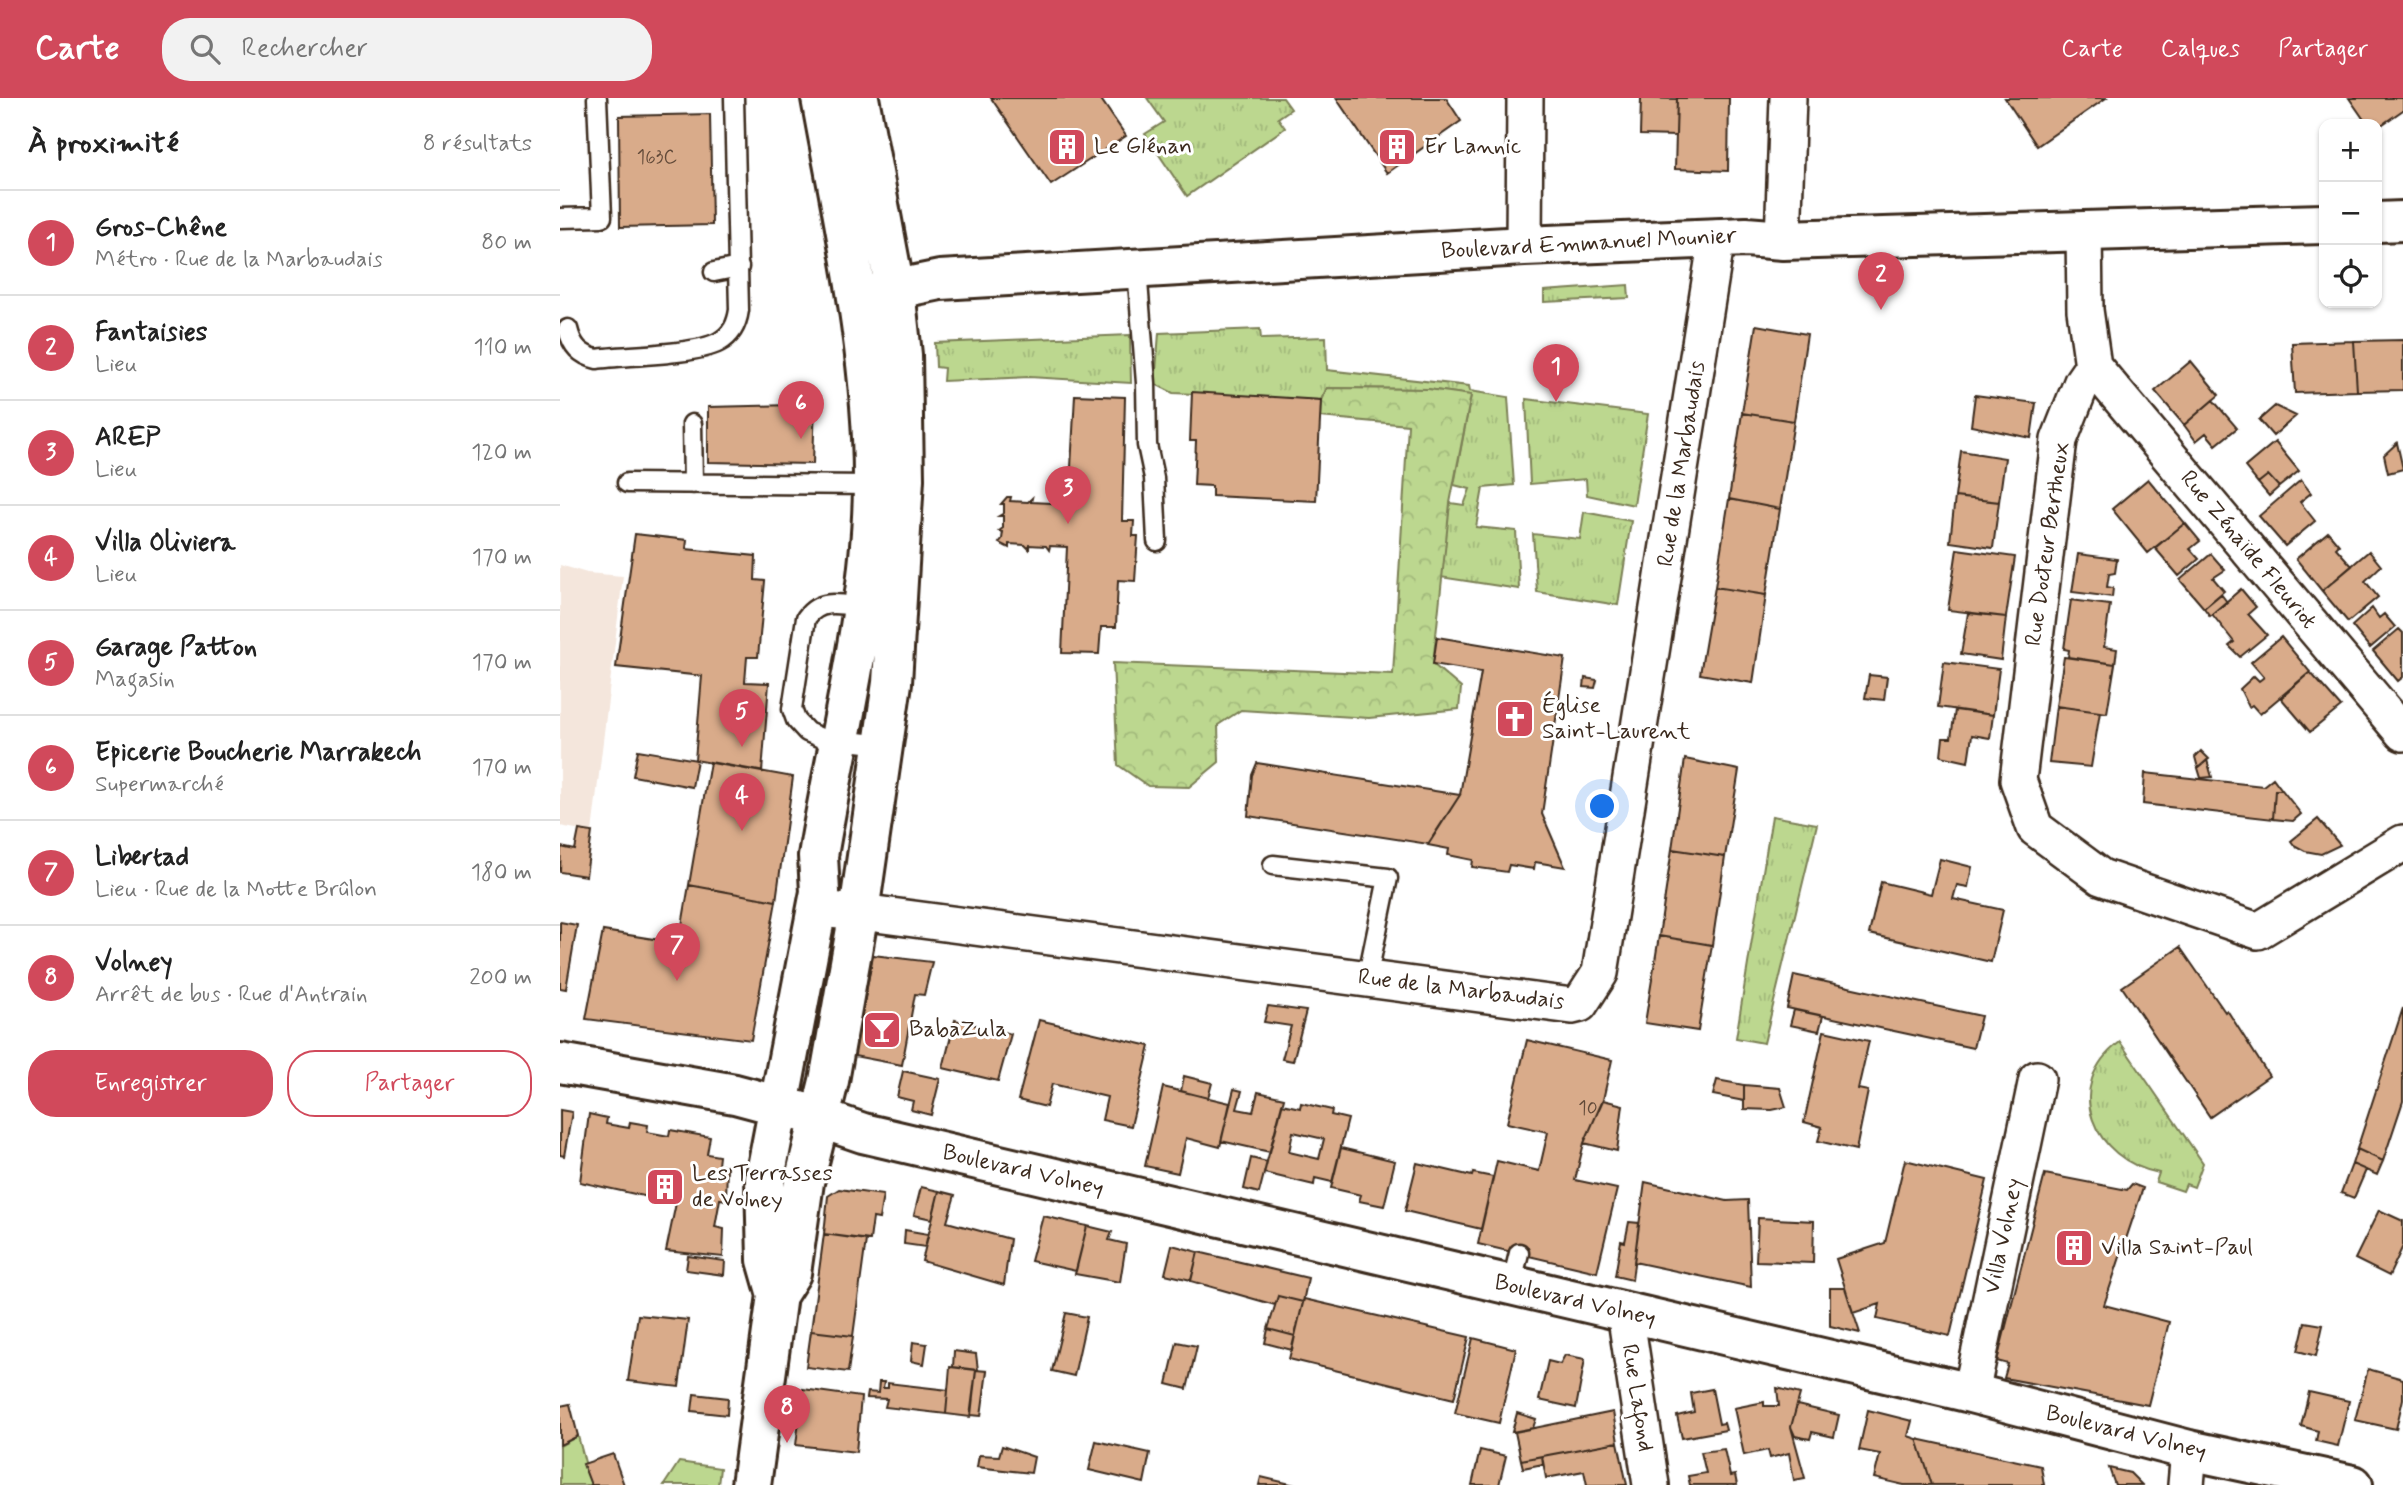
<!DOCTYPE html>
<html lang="fr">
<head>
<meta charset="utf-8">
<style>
  body { margin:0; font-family:Mynerve,sans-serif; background:#f2f2f2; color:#222 }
  .controls { position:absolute; right:21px; top:21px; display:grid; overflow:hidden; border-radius:14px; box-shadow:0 2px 5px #0004 }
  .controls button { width:63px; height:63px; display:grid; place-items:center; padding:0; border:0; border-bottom:2px solid #e0e0e0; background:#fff; color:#222; font:35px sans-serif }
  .you { position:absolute; left:1043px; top:709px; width:24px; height:24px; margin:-18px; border:5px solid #fff; border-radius:50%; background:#1a73e8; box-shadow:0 0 0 10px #1a73e833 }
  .badge { display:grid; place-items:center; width:46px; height:46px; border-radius:50%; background:#d1495b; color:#fff; font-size:23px; font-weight:700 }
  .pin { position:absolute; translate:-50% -58px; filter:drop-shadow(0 2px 4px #0008) }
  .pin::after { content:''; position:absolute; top:37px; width:24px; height:21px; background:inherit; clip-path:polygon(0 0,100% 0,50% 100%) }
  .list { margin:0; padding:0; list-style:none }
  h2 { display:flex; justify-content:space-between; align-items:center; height:91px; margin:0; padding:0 28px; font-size:30px }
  h2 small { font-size:23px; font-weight:400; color:#767676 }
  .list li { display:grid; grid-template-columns:46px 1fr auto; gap:21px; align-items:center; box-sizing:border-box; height:105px; padding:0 28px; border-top:2px solid #e0e0e0 }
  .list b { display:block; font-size:26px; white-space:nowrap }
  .list p { margin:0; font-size:23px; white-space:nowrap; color:#767676 }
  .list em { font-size:23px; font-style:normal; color:#767676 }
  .actions { display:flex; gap:14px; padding:21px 28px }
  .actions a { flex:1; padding:16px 0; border:2px solid #d1495b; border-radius:28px; text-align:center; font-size:24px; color:#d1495b }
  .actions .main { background:#d1495b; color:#fff }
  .icon { flex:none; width:38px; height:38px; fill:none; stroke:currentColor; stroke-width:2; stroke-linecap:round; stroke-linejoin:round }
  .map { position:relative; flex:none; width:1843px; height:1387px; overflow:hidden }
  header { display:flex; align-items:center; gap:42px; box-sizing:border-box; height:98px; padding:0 35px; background:#d1495b; color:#fff }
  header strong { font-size:33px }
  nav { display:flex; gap:38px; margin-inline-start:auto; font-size:24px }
  .search { width:490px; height:63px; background:#f2f2f2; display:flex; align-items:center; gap:18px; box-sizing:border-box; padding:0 24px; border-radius:28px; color:#767676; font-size:26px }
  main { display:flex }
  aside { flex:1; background:#fff }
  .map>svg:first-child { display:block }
  .built { fill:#f4e6dc }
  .grass { fill:url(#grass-tufts); stroke:#7c8056; stroke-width:2 }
  .forest { fill:url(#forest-crowns); stroke:#7c8056; stroke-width:2 }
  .pitch { fill:#bcd78f; stroke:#7c8056; stroke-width:2 }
  .building { fill:#d9ab8a; stroke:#3b2a1e; stroke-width:2; fill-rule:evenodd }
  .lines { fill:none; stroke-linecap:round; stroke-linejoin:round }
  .service-casing { stroke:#3b2a1e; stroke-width:23 }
  .minor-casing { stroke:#3b2a1e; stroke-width:40 }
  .tertiary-casing { stroke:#3b2a1e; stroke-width:44 }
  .secondary-casing { stroke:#3b2a1e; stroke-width:44 }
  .service { stroke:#fff; stroke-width:18 }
  .minor { stroke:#fff; stroke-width:35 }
  .tertiary { stroke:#fff; stroke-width:38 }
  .secondary { stroke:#fff; stroke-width:38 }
  .labels { text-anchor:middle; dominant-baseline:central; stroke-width:6; stroke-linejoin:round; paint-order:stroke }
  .number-label { font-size:19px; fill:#624a39 }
  .poi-label { font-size:23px; fill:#3b2a1e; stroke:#fff; text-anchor:start }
  .street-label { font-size:23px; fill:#3b2a1e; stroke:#fff }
</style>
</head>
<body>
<header>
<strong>Carte</strong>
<div class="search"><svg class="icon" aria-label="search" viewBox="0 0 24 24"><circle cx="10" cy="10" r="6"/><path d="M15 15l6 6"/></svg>Rechercher</div>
<nav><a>Carte</a><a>Calques</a><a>Partager</a></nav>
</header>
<main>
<aside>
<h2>À proximité<small>8 résultats</small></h2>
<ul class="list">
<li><span class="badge">1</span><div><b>Gros-Chêne</b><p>Métro · Rue de la Marbaudais</p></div><em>80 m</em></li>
<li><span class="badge">2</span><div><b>Fantaisies</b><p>Lieu</p></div><em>110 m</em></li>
<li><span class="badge">3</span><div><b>AREP</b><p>Lieu</p></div><em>120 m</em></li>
<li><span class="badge">4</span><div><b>Villa Oliviera</b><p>Lieu</p></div><em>170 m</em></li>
<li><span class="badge">5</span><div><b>Garage Patton</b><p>Magasin</p></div><em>170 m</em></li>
<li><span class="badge">6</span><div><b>Epicerie Boucherie Marrakech</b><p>Supermarché</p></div><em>170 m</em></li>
<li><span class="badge">7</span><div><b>Libertad</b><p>Lieu · Rue de la Motte Brûlon</p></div><em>180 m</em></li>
<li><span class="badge">8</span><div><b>Volney</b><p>Arrêt de bus · Rue d'Antrain</p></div><em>200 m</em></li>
</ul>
<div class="actions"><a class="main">Enregistrer</a><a>Partager</a></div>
</aside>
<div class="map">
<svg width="1843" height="1387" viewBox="0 0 1843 1387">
  <defs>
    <pattern id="grass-tufts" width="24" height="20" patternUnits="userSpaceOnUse" patternTransform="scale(1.75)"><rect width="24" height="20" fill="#bcd78f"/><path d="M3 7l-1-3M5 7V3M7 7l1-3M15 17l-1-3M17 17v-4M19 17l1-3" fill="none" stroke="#a2b97b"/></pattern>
    <pattern id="forest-crowns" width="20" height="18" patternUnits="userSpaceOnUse" patternTransform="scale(1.75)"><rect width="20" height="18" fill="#bcd78f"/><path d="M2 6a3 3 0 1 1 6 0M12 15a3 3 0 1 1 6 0" fill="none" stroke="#a2b97b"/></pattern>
  </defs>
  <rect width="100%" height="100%" fill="#fff"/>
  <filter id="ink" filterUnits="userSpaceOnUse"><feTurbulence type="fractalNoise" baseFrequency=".0143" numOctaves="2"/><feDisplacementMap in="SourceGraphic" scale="14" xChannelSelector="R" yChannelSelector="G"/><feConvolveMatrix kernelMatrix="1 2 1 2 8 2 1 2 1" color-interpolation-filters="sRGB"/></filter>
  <g filter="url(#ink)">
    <path class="built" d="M0 467 27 475 63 478 32 734 0 728Z"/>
    <path class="grass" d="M587 0H723L731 11 718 20 725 30 627 98 585 36 604 24Z
      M1068 187 1069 200 984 204V193Z
      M700 231 701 241 766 239 767 272 909 288 910 293 948 299 954 387 923 390 916 429 956 433 959 491 880 479 890 405 904 407 910 391 894 387 911 297 868 291 767 290 761 302 613 295 595 286 599 235Z
      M570 237 571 285 469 279 383 283 384 270 376 269 375 245Z
      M966 301 1088 316 1074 407 1027 397 1026 381 970 386Z
      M1024 414 1071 423 1058 507 977 494 973 436 1020 441Z
      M1212 718 1257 726 1204 945 1176 940Z
      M1560 944 1643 1065 1634 1089 1626 1086 1623 1093 1596 1084 1599 1075C1533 1062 1501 988 1560 944Z"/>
    <path class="forest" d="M767 290 868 291 911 297 890 405 873 566 901 590 899 611 809 620 681 612 658 627 659 664 629 689 588 688 558 667 553 565 833 576 848 327 760 319 761 302Z"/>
    <path class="pitch" d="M18 1338 31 1387H0V1348Z
      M119 1364 160 1370 158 1387H104Z"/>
    <path class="building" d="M431 0H540L566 38 491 87Z
      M776 0H886L901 23 827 75Z
      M1081 0 1117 1 1116 38 1080 37Z
      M1169 0 1168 73 1115 71 1117 0Z
      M1445 0H1546L1477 48Z
      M1789 0H1843V12L1817 30V26H1807Z
      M150 16 152 127 60 129 59 18Z
      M1196 227 1247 236 1234 323 1182 315Z
      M1843 242V292L1797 293 1794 243Z
      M1794 243 1797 293 1735 295 1732 245Z
      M1631 263 1659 297 1624 327 1595 293Z
      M632 294 761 302 756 403 652 398V388L634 387 636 343H630Z
      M515 297 565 299 562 423H574L573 438H578L575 483 558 482 556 529H541L539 556 502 555 507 449 490 448 489 452 486 448 469 447V451L465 447 449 446V450L439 445 442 441 443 434 439 433 443 430V418H439L444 415V406H441L447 399H451L450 403 468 404 472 400 471 404 491 405V401L493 405 509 406Z
      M1415 297 1476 305 1471 340 1411 328Z
      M231 301 255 302 253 366 148 364V309L231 307Z
      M1653 302 1677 330 1656 347 1646 335 1636 343 1624 327Z
      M1715 308 1736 318 1713 338 1699 322Z
      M1182 315 1234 323 1220 411 1169 401Z
      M1715 344 1739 373 1719 389 1708 377 1698 385 1685 369Z
      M1837 345 1843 371 1828 375 1824 357Z
      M1401 353 1445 360 1439 404 1395 399Z
      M1708 377 1719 389 1709 398 1698 385Z
      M1588 381 1625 425 1588 455 1552 411Z
      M1741 382 1751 395 1740 404 1755 423 1725 448 1699 418Z
      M1395 399 1439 404 1433 450 1390 444Z
      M1169 401 1220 411 1206 497 1155 489Z
      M1625 425 1640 443 1630 451 1639 461 1619 478 1595 450Z
      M1768 434 1779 447 1776 450 1792 468 1762 493 1736 461Z
      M75 436 127 442 126 451 196 458 195 482 205 483 198 559H187L185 584 209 585 202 674 135 662 142 578 56 569Z
      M1397 451 1455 459 1446 519 1388 512Z
      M1809 453 1821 468 1805 483 1818 499 1788 524 1762 493Z
      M1518 456 1557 461 1555 475 1549 476 1547 489 1553 490 1552 499 1512 494Z
      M1651 456 1665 472 1653 480 1664 493 1644 510 1620 482Z
      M1155 489 1206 497 1193 585 1140 576Z
      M1681 491 1696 509 1688 516 1707 537 1680 559 1669 548 1674 544 1652 516Z
      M1661 496 1667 504 1650 518 1644 510Z
      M1511 502 1550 507 1544 549 1557 551 1555 566 1508 559 1509 552 1504 551Z
      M1812 510 1819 520 1824 516 1835 529 1810 550 1792 528Z
      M1408 515 1446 519 1441 562 1401 556Z
      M1839 531 1843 535V579L1838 583 1813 553Z
      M877 539 1005 560 982 716 1005 769 975 764 974 771 949 767 947 774 912 769 913 762 888 757 889 751 868 747 900 697 921 574 873 566Z
      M1721 539 1750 574 1700 616 1692 607 1689 609 1680 591 1694 578 1699 583 1704 579 1691 564Z
      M1504 559 1555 566 1547 615 1496 608Z
      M1384 564 1439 571 1433 617 1378 609Z
      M1750 574 1781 609 1750 634 1721 600Z
      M1309 577 1327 579 1324 602 1305 600Z
      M1025 580 1037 582 1035 590 1024 589Z
      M1496 608 1540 614 1531 669 1489 665Z
      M1395 612 1433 617 1430 640 1412 637 1408 664 1381 658 1383 640H1391Z
      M78 652 137 662 132 689 73 678Z
      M1641 653 1649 661 1638 670 1635 659Z
      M1125 661 1179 672 1165 759 1112 751Z
      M1647 662 1652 679 1641 680 1638 670Z
      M150 664 233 679 216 803 129 787Z
      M697 665 900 697 868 746 688 718 692 677Z
      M1585 675 1703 688 1713 680 1722 692H1715L1713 721 1583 706Z
      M1715 692H1722L1741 716 1733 723 1713 721Z
      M1758 721 1780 747 1761 756 1745 753 1734 747 1731 743Z
      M19 732 32 734 26 778 0 774 1 749 15 752Z
      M1112 751 1165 759 1152 847 1099 838Z
      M1380 761 1412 769 1408 789 1397 787 1393 801 1443 812 1431 864 1309 836 1321 784 1371 796Z
      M129 787 216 803 191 942 26 921 43 833 119 845Z
      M0 824 17 827 6 891 0 890Z
      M1099 838 1152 847 1138 933 1085 925Z
      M1620 849 1665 914 1667 912 1709 978 1650 1019 1562 889Z
      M313 857 372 864 364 897 355 896 342 967 294 958Z
      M1234 877 1421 918 1413 950 1227 910Z
      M708 908 746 913 733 963 722 961 731 928 704 924Z
      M1843 910V1003L1823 1063 1797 1051Z
      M1234 912 1263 918 1259 933 1230 927Z
      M395 922 451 936 438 983 383 970Z
      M479 922 590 948 571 1028 542 1022 547 999 492 986 486 1009 458 1002Z
      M1264 933 1309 943 1298 991 1308 993 1296 1052 1258 1043 1262 1029 1244 1024Z
      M967 942 1052 962 1043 1002 1024 1045 1015 1082 1057 1091 1037 1174 918 1146 937 1063 979 1073 988 1034 947 1025Z
      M343 973 380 981 371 1017 351 1012 353 1003 337 999Z
      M624 978 652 985 648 1000 621 993Z
      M1157 982 1184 987V1003L1153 997Z
      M1184 987 1220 990 1226 1009 1212 1012 1184 1011Z
      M603 989 670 1005 660 1049 626 1040 618 1075 585 1068Z
      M674 991 682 993 677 1011 693 1014 698 994 724 1000 710 1054 661 1043Z
      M1043 1002 1063 1007 1057 1053 1024 1045Z
      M741 1005 772 1012 771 1017 788 1021 772 1084 755 1080 754 1087 704 1075 722 1006 740 1010ZM733 1034 764 1041 759 1061 729 1054Z
      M0 1012 12 1014 4 1058 0 1057Z
      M29 1016 47 1020 46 1026 69 1030 70 1024 88 1027 87 1034 109 1038 110 1032 150 1039 147 1056 159 1058 158 1067 167 1068 166 1102 160 1101 155 1129 164 1131 163 1159 106 1153 116 1105 20 1084Z
      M781 1050 835 1063 824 1108 799 1103 801 1097 771 1090Z
      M1797 1051 1823 1063 1817 1077 1792 1066Z
      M691 1060 707 1064 699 1095 684 1091Z
      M1345 1062 1427 1082 1390 1238 1317 1221 1320 1206 1293 1215 1276 1161 1325 1145Z
      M857 1065 912 1078 913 1075 933 1079 921 1131 845 1113Z
      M1792 1066 1806 1072 1794 1100 1781 1095Z
      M1485 1076 1567 1092 1572 1086 1583 1090 1544 1207 1609 1224 1588 1307 1444 1280 1448 1266 1437 1263Z
      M1085 1084 1167 1103 1188 1102 1191 1189 1074 1164Z
      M361 1089 379 1093 372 1121 354 1117Z
      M279 1091 323 1097 319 1121 313 1120 310 1142 264 1136 268 1098Z
      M379 1093 395 1097 387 1124 450 1141 444 1187 362 1163Z
      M1819 1112 1843 1123V1148L1829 1178 1795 1161Z
      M483 1118 527 1128 516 1173 471 1163Z
      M1198 1120 1254 1123 1253 1165 1196 1163Z
      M1069 1124 1079 1125 1072 1182 1055 1178 1061 1143 1065 1144Z
      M527 1128 552 1134 549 1142 566 1146 560 1184 515 1176Z
      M345 1132 368 1136 365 1149 344 1146Z
      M264 1136 306 1142 293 1238 251 1233Z
      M612 1147 638 1154 631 1182 605 1176Z
      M638 1154 748 1180 743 1204 718 1198 715 1207 631 1183Z
      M128 1158 165 1163 164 1177 126 1172Z
      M1270 1190H1285L1300 1235 1270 1228Z
      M718 1198 743 1204 735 1238 708 1231Z
      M744 1201 909 1239 894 1301 729 1261Z
      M506 1215 527 1219 514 1278 492 1273Z
      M78 1217 128 1222 119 1289 68 1283Z
      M1745 1224 1763 1227 1756 1258 1738 1253Z
      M708 1231 735 1238 732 1252 705 1245Z
      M251 1233 293 1238 288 1274 246 1269Z
      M913 1240 956 1251 939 1325 895 1315Z
      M353 1244 367 1246 364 1266 351 1263Z
      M617 1244 637 1248 627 1291 607 1286Z
      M394 1253 416 1256 418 1272 393 1269Z
      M1005 1257 1025 1261 1016 1310 979 1302 988 1263 1000 1266Z
      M390 1269 416 1272 410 1319 386 1316Z
      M1808 1271 1843 1281V1301L1836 1331 1795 1322Z
      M416 1272 427 1273 421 1318 411 1317Z
      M319 1284H324L323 1290H328V1285L388 1292 386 1316 325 1309 327 1301 307 1300 308 1294 318 1295Z
      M1217 1290 1240 1296 1231 1329 1245 1380 1234 1382 1229 1355 1210 1360 1208 1352 1184 1357 1174 1310 1204 1304V1308H1219Z
      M243 1291 301 1299 296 1354 236 1347Z
      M1152 1291 1159 1326 1164 1325 1166 1332 1122 1340 1117 1318 1134 1314 1131 1295Z
      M1749 1294 1789 1303 1778 1348 1756 1343 1758 1333 1741 1328Z
      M134 1296 168 1300 167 1317 132 1313Z
      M10 1306 18 1338 0 1347V1308Z
      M1237 1307 1279 1317 1274 1339 1252 1334 1250 1341 1235 1338 1231 1329Z
      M1308 1312 1352 1323 1348 1338 1357 1341 1372 1387H1344L1314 1380 1320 1356 1299 1352Z
      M1053 1314 1058 1344 961 1362 955 1334Z
      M957 1315 976 1321 973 1330 952 1334Z
      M1357 1341 1481 1368 1484 1387H1372Z
      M536 1343 590 1355 584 1385 529 1372Z
      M1058 1344 1067 1387H1027L1024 1373 986 1380 982 1358Z
      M442 1348 474 1359 471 1375 417 1369 419 1357 439 1358Z
      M1164 1351 1170 1378 1175 1377 1177 1387H1130L1128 1378 1146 1375 1141 1354Z
      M920 1352 946 1358 939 1387H912Z
      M53 1356 64 1387H31L23 1366Z
      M982 1358 983 1366 963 1370 961 1362Z
      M1549 1370 1570 1375 1582 1387H1555Z
      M701 1379 735 1387H699Z"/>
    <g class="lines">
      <defs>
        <path id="service" d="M0 120 42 119 37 0
          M577 171 586 285 587 347 594 380 597 443
          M154 174 179 169
          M8 231C12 248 20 257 37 261 67 257 135 257 159 244 172 237 177 226 179 212L174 0
          M132 326 133 386
          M67 385 315 387
          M305 510C283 507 261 499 246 520L232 611 236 622 247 634 261 640 324 647
          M713 767 828 780 807 881
          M951 1188 959 1155"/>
        <path id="minor" d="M1524 132 1525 212 1533 268 1522 284 1499 342 1458 682 1475 730 1541 779 1698 833 1843 745
          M1223 142 1228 0
          M964 148 965 0
          M1533 268 1843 635
          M257 811 316 816 1012 908 1020 906 1040 875 1157 139
          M1065 1214 1091 1387
          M1407 1294 1415 1276 1477 981
          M1626 1387 1629 1352"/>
        <path id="tertiary" d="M1817 124 1843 123
          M303 198 380 182 964 148 1186 139 1223 142 1764 126
          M0 965 175 996 239 1013"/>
        <path id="secondary" d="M239 1013 303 1035 1407 1294 1629 1352 1793 1387
          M217 1197 207 1162 205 1080 260 794 258 758C278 637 312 510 313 387 314 258 284 127 261 0
          M191 1387 217 1197 231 1175 244 1084 269 983 299 814 332 585 344 381 342 257 335 192 299 0"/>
      </defs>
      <use href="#service" class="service-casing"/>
      <use href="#minor" class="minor-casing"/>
      <use href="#tertiary" class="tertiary-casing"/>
      <use href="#secondary" class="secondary-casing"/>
      <use href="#service" class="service"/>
      <use href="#minor" class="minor"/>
      <use href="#tertiary" class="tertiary"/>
      <use href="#secondary" class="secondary"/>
    </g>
  </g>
  <defs>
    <symbol id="building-square" viewBox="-11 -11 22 22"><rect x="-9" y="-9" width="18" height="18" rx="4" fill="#d1495b" stroke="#fff"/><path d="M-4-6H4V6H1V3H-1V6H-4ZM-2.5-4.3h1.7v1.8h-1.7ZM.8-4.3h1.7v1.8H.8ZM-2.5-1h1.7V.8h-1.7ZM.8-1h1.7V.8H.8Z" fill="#fff"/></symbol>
    <symbol id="church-square" viewBox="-11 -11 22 22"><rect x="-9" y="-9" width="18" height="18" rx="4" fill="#d1495b" stroke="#fff"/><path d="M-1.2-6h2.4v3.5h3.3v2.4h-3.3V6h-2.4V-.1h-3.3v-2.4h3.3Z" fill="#fff"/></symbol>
    <symbol id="bar-square" viewBox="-11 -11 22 22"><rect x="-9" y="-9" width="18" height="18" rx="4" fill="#d1495b" stroke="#fff"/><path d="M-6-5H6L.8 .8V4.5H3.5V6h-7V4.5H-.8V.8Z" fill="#fff"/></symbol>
  </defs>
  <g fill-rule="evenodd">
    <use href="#building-square" x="485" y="27" width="44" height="44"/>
    <use href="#building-square" x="815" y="27" width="44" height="44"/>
    <use href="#church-square" x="933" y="599" width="44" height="44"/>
    <use href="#bar-square" x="300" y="910" width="44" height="44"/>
    <use href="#building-square" x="83" y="1067" width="44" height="44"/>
    <use href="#building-square" x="1492" y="1128" width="44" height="44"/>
  </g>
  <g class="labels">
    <g class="number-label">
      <text x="97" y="59">163C</text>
      <text x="1028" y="1010">10</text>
    </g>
    <g class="poi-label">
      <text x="534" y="49">Le Glénan</text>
      <text x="864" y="49">Er Lannic</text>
      <text x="982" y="608">Église<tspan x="982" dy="26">Saint-Laurent</tspan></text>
      <text x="349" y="932">BabaZula</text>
      <text x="132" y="1076">Les Terrasses<tspan x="132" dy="26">de Volney</tspan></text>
      <text x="1541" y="1150">Villa Saint-Paul</text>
    </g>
    <g class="street-label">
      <text transform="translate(1029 146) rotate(-3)">Boulevard Emmanuel Mounier</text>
      <text transform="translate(1122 366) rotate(-81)">Rue de la Marbaudais</text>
      <text transform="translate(1488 446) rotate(-82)">Rue Docteur Bertheux</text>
      <text transform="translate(1688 452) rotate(50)">Rue Zénaïde Fleuriot</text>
      <text transform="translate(901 892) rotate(7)">Rue de la Marbaudais</text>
      <text transform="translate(463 1073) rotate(13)">Boulevard Volney</text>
      <text transform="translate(1444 1138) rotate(-78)">Villa Volney</text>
      <text transform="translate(1015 1203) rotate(13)">Boulevard Volney</text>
      <text transform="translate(1077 1300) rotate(81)">Rue Lafond</text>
      <text transform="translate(1566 1335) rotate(14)">Boulevard Volney</text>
    </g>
  </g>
</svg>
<div class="controls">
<button>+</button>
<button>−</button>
<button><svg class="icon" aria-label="locate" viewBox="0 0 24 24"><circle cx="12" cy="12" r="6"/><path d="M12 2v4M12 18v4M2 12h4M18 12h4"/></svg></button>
</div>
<div class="you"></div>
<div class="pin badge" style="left:996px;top:304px">1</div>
<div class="pin badge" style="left:1321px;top:212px">2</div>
<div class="pin badge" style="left:508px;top:426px">3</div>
<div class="pin badge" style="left:182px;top:733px">4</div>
<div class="pin badge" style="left:182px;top:649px">5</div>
<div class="pin badge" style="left:241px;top:341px">6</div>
<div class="pin badge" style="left:117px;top:883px">7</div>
<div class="pin badge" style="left:227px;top:1345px">8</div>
</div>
</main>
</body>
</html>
